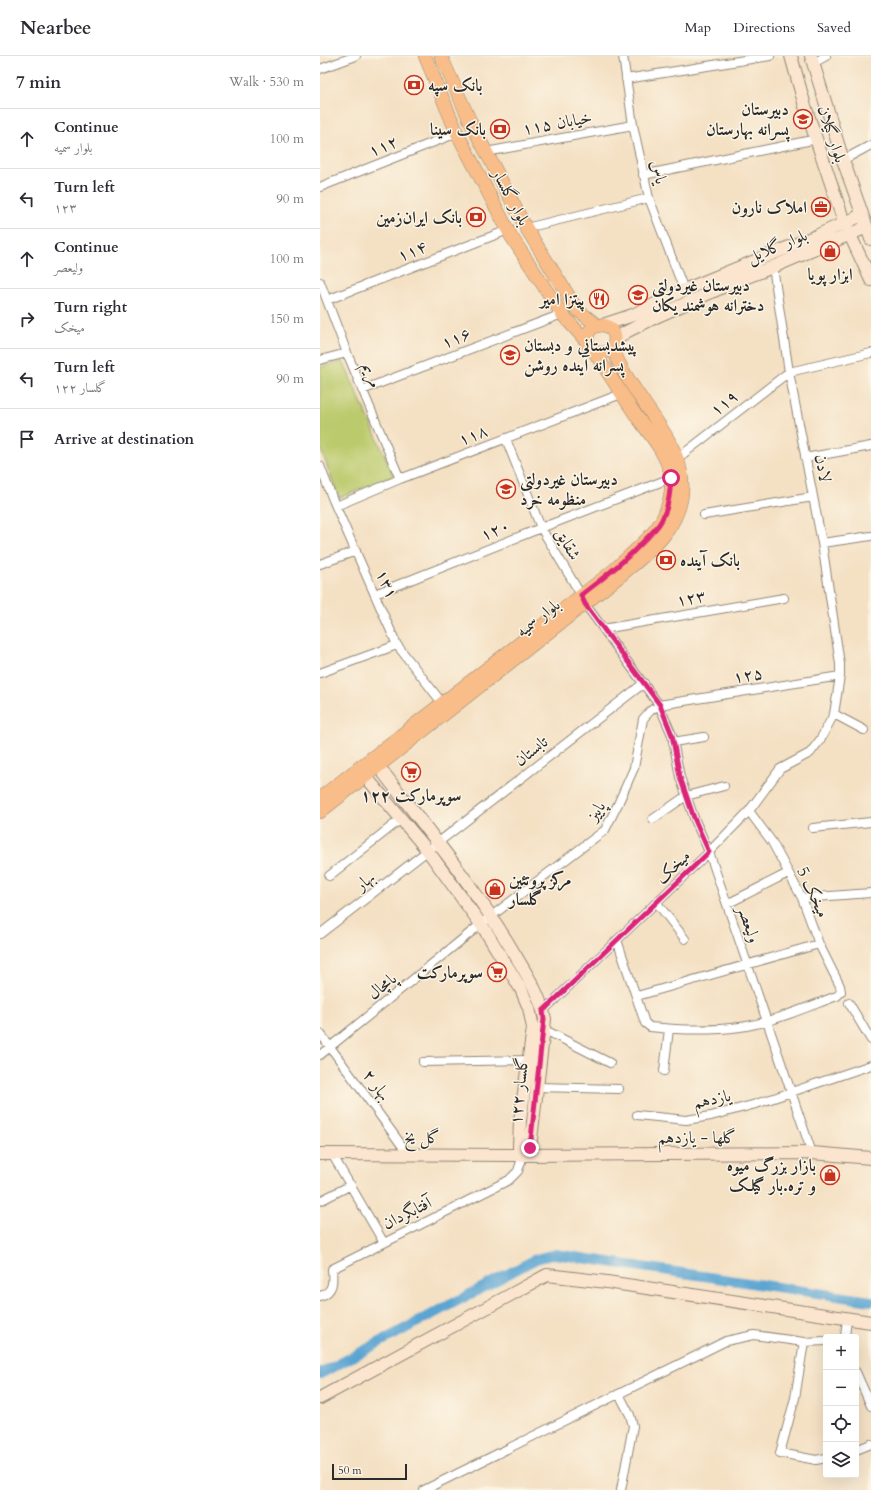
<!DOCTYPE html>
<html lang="en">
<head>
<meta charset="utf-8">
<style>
  body { margin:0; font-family:Cardo,Amiri,serif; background:#f7f7f7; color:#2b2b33 }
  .controls { position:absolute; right:12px; bottom:12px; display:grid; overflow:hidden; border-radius:4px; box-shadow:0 4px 16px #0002 }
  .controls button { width:36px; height:36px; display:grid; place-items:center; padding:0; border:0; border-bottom:1px solid #e1e1e2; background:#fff; color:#2b2b33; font:20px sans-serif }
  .scale { position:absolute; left:12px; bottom:10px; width:75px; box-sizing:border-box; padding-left:4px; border:2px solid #2b2b2b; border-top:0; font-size:11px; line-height:14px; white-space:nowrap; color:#2b2b2b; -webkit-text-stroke:3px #fcf5e5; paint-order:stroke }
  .stop { position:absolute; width:12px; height:12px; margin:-9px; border:3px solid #db2777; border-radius:50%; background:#fff }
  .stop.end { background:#db2777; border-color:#fff; box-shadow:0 1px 4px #0008 }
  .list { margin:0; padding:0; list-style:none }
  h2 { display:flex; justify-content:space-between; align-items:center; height:52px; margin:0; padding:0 16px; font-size:17px }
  h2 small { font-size:13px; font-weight:400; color:#7c7c81 }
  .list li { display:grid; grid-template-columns:26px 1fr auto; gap:12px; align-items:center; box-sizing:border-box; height:60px; padding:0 16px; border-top:1px solid #e1e1e2 }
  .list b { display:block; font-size:15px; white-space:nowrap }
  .list p { margin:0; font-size:13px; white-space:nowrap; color:#7c7c81 }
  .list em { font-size:13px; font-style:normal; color:#7c7c81 }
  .icon { flex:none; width:22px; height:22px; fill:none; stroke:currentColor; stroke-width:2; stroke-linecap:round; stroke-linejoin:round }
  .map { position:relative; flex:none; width:551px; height:1434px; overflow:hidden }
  header { display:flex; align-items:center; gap:24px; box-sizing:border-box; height:56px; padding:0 20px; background:#fff; border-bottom:1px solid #e1e1e2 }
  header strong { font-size:19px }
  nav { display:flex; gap:22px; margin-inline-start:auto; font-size:14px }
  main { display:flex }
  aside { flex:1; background:#fff }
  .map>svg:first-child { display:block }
  .green { fill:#bbca6c; stroke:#737a4c }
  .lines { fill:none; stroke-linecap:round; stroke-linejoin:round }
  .canal { stroke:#5aa4d2; stroke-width:10 }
  .street-casing { stroke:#908677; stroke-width:10 }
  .secondary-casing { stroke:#908677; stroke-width:14 }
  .primary-casing { stroke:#908677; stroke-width:14 }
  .street { stroke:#fff; stroke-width:8 }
  .secondary { stroke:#fce5cf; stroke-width:12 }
  .primary { stroke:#f8bd88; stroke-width:13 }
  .route { stroke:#db2777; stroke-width:5 }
  .labels { text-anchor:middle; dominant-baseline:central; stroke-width:3; stroke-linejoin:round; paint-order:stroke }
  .poi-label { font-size:17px; font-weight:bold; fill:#2b2b2b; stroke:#fcf5e5; text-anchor:end }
  .street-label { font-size:17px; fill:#2b2b2b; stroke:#fcf5e5 }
</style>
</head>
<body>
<header>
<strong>Nearbee</strong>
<nav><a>Map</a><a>Directions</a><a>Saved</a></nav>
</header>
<main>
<aside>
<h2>7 min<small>Walk · 530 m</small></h2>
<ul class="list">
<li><svg class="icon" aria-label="ahead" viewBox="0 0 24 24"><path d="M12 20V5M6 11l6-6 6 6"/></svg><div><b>Continue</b><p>بلوار سمیه</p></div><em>100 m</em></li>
<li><svg class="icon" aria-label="left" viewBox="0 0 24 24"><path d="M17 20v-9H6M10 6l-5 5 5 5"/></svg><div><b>Turn left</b><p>۱۲۳</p></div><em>90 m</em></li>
<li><svg class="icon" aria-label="ahead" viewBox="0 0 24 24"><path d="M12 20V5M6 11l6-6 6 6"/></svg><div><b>Continue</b><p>ولیعصر</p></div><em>100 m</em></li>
<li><svg class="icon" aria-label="right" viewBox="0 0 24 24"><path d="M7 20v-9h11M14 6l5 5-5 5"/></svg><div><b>Turn right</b><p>میخک</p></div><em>150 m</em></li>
<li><svg class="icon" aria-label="left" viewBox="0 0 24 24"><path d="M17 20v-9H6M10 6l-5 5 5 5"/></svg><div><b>Turn left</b><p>گلسار ۱۲۲</p></div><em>90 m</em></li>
<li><svg class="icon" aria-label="arrive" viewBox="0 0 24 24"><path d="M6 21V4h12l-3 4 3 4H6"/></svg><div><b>Arrive at destination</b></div></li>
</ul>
</aside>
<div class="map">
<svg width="551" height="1434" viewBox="0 0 551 1434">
  <rect width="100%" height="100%" fill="#fcf5e5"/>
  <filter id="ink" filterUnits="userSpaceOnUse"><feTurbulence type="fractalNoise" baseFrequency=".025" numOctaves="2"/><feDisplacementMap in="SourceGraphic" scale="8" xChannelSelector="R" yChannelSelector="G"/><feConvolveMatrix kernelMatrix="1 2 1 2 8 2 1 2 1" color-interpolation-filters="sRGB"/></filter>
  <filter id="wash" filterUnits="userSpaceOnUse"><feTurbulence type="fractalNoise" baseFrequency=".012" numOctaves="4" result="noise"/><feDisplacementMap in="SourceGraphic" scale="16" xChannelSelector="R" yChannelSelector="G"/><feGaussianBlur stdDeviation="0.9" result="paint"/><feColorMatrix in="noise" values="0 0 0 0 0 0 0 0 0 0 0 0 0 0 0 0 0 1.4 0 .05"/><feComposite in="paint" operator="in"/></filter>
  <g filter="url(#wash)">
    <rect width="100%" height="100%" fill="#f4e0c3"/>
    <path class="green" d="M23 305 74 420 19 442 0 391V311Z"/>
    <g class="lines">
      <path class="canal" d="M0 1318 216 1203 235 1198 551 1245"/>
    </g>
  </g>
  <g filter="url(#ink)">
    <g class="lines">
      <defs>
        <path id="street" d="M303 0 313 69 329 142 364 234
          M492 8 506 0
          M0 13 36 0
          M306 23 450 0
          M166 96 313 69
          M523 104 551 89
          M323 119 497 83
          M0 131 137 77
          M206 172 329 142
          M0 226 27 297 80 423
          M7 244 188 174
          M0 304 27 297
          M42 334 242 258
          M186 383 221 472 261 539
          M358 402 469 316 551 297
          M485 402 551 390
          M0 410 13 444 77 589 123 648
          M16 450 80 423 301 338
          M384 459 493 441
          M502 487 551 480
          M0 508 36 495
          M55 538 221 472 351 422
          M265 548 339 649 352 679 360 721 374 762 389 796 492 1097
          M283 573 464 542
          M0 617 77 589
          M514 658 544 674
          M353 686 384 681
          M333 763 366 740 404 730
          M493 772 551 766
          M9 820 81 763
          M482 842 551 837
          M337 847 365 883
          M407 848 468 817
          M0 878 324 627
          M297 884 325 967 330 971C360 974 390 975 420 971 451 967 487 951 517 940L521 936 520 930 499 888 482 842 452 786 429 755
          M317 940 499 888
          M529 947 551 984
          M223 955 389 796 429 755 460 713 490 697 500 684 514 658 520 620V608L502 487 469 316 453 211
          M223 973 290 1007
          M0 977 88 1098
          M0 999 161 868 285 774 298 748 314 712 323 663 330 655 339 649 520 620
          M103 1006 213 1004
          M344 1015 349 973
          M217 1031 299 1033
          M317 1059 366 1064 391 1060 436 1048 551 1009
          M12 1098 64 1187 189 1124 198 1115 203 1099
          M0 1145 31 1129
          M0 1240C14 1236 13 1225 12 1213L64 1187
          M525 1281 527 1263
          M484 1286 475 1342 460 1397 496 1404 506 1402
          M536 1316 551 1350
          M299 1338 310 1359 313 1370 301 1434
          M536 1394 551 1388
          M104 1434 406 1285 434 1279 484 1286 506 1285"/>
        <path id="secondary" d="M471 0 485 50 524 166 551 224
          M491 0 523 104 551 183
          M283 269 313 259 364 234 496 180 542 159
          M295 285 306 276 340 259 414 226 453 211 547 171
          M59 711C106 772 155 831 194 897 207 919 220 938 225 963L210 1092 203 1099
          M46 721 108 795 165 874 201 933 209 952 213 972 200 1065 199 1091 203 1099
          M0 1098 203 1099 492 1097 551 1102
          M0 1342 227 1219 287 1226 551 1266"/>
        <path id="primary" d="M105 0 137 77 191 180 242 258 268 287
          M121 0 152 69 206 172 253 247 259 255 278 270
          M267 283a14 14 0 1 1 28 0a14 14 0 1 1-28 0Z
          M0 742 293 515C306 502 331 483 340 467 349 453 354 431 350 415 344 394 327 375 315 358 301 337 287 315 273 294
          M0 756 300 520C314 508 334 493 345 478 394 412 327 363 299 307 296 302 295 295 293 290"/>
      </defs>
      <use href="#street" class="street-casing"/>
      <use href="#secondary" class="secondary-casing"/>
      <use href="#primary" class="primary-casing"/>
      <use href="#street" class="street"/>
      <use href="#secondary" class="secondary"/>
      <use href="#primary" class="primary"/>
    </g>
  </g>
  <g class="lines" filter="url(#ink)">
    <path class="route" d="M210 1092 224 963 223 955 389 796 374 762 360 721 352 679 340 649 265 548 261 539C284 522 306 504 326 483 332 476 340 470 343 461 349 449 350 435 351 422"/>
  </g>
  <defs>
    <symbol id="bank-ring" viewBox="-11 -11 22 22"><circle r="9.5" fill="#fcf5e5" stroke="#c8321e" stroke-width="1.5"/><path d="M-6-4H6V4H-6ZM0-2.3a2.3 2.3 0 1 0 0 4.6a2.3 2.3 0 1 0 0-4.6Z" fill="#c8321e"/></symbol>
    <symbol id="school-ring" viewBox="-11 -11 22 22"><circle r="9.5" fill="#fcf5e5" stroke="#c8321e" stroke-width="1.5"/><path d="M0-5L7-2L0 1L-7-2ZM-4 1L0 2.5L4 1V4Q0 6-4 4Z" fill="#c8321e"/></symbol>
    <symbol id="office-ring" viewBox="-11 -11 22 22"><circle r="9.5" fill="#fcf5e5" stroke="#c8321e" stroke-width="1.5"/><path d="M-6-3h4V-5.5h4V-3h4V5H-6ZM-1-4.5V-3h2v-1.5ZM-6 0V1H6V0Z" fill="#c8321e"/></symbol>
    <symbol id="shop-ring" viewBox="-11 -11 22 22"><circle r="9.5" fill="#fcf5e5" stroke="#c8321e" stroke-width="1.5"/><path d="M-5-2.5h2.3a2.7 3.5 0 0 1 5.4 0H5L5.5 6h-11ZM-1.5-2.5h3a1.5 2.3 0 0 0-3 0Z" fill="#c8321e"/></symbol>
    <symbol id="restaurant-ring" viewBox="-11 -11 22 22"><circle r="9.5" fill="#fcf5e5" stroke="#c8321e" stroke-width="1.5"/><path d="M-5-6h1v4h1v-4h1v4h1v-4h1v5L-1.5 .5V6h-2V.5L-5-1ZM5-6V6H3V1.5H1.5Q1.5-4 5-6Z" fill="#c8321e"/></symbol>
    <symbol id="supermarket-ring" viewBox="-11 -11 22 22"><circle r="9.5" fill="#fcf5e5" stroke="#c8321e" stroke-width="1.5"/><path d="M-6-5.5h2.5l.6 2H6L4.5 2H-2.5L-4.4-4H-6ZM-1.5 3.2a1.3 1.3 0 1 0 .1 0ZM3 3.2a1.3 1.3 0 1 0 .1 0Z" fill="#c8321e"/></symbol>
  </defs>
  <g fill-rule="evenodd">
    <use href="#bank-ring" x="83" y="18" width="22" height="22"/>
    <use href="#school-ring" x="472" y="52" width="22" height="22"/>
    <use href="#bank-ring" x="169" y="62" width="22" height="22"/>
    <use href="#office-ring" x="490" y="140" width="22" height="22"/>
    <use href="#bank-ring" x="145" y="150" width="22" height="22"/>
    <use href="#shop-ring" x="499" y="184" width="22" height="22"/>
    <use href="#school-ring" x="307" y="228" width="22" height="22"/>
    <use href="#restaurant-ring" x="268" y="232" width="22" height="22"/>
    <use href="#school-ring" x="179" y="288" width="22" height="22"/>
    <use href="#school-ring" x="175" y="422" width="22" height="22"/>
    <use href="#bank-ring" x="335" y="493" width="22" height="22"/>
    <use href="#supermarket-ring" x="80" y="705" width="22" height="22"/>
    <use href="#shop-ring" x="164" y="822" width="22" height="22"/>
    <use href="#supermarket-ring" x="166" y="905" width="22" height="22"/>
    <use href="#shop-ring" x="499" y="1108" width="22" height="22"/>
  </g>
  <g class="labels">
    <g class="poi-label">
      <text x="108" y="29" text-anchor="start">بانک سپه</text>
      <text x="469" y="53">دبیرستان<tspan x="469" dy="20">پسرانه بهارستان</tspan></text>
      <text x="166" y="73">بانک سینا</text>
      <text x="487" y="151">املاک نارون</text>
      <text x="142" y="161">بانک ایران‌زمین</text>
      <text x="510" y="218" text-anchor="middle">ابزار پویا</text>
      <text x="332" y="229" text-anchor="start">دبیرستان غیردولتی<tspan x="332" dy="20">دخترانه هوشمند یکان</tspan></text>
      <text x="265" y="243">پیتزا امیر</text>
      <text x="204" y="289" text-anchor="start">پیشدبستانی و دبستان<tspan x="204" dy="20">پسرانه آینده روشن</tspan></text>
      <text x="200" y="423" text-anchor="start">دبیرستان غیردولتی<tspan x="200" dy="20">منظومه خرد</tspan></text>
      <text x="360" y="504" text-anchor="start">بانک آینده</text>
      <text x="91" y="739" text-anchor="middle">سوپرمارکت ۱۲۲</text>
      <text x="189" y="823" text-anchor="start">مرکز پروتئین<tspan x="189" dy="20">گلسار</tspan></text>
      <text x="163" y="916">سوپرمارکت</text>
      <text x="496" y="1109">بازار بزرگ میوه<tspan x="496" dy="20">و تره.بار گیلک</tspan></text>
    </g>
    <g class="street-label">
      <text transform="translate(237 67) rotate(-10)">خیابان ۱۱۵</text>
      <text transform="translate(512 78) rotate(72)">بلوار گیلان</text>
      <text transform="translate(63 90) rotate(-22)">۱۱۲</text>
      <text transform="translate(339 116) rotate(77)">یاس</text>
      <text transform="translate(191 141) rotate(62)">بلوار گلسار</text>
      <text transform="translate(457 190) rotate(-22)">بلوار گلایل</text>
      <text transform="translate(92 195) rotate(-21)">۱۱۴</text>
      <text transform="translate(136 282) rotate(-21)">۱۱۶</text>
      <text transform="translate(52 319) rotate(68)">مریم</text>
      <text transform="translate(404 347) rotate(-38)">۱۱۹</text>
      <text transform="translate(153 379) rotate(-21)">۱۱۸</text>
      <text transform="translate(503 412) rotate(79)">لادن</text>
      <text transform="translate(175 474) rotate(-22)">۱۲۰</text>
      <text transform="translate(248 488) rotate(60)">شقایق</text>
      <text transform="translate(67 528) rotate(66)">۱۳۱</text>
      <text transform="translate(371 542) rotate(-10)">۱۲۳</text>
      <text transform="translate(218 562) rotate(-38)">بلوار سمیه</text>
      <text transform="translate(428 619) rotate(-9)">۱۲۵</text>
      <text transform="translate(211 695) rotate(-38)">تابستان</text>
      <text transform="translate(276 755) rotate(-57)">پاییز</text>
      <text transform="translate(353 811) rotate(-44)">میخک</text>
      <text transform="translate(45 825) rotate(-38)">بهار</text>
      <text transform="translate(493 836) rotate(65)">میخک 5</text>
      <text transform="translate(429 868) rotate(71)">ولیعصر</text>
      <text transform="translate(62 930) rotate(-39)">پامچال</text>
      <text transform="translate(57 1029) rotate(54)">بهار ۲</text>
      <text transform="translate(199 1035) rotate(-84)">گلسار ۱۲۲</text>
      <text transform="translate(392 1043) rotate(-12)">یازدهم</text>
      <text x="102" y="1081">گل یخ</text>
      <text x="377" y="1081">گلها - یازدهم</text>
      <text transform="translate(87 1157) rotate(-26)">آفتابگردان</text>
    </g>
  </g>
</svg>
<div class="controls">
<button>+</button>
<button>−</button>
<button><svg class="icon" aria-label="locate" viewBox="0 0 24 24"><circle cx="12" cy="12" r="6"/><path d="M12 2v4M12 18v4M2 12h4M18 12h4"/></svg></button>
<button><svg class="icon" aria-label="layers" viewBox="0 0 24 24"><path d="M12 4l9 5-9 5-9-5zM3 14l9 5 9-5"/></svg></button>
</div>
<div class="scale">50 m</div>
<div class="stop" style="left:351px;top:422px"></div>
<div class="stop end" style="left:210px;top:1092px"></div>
</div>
</main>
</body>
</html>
